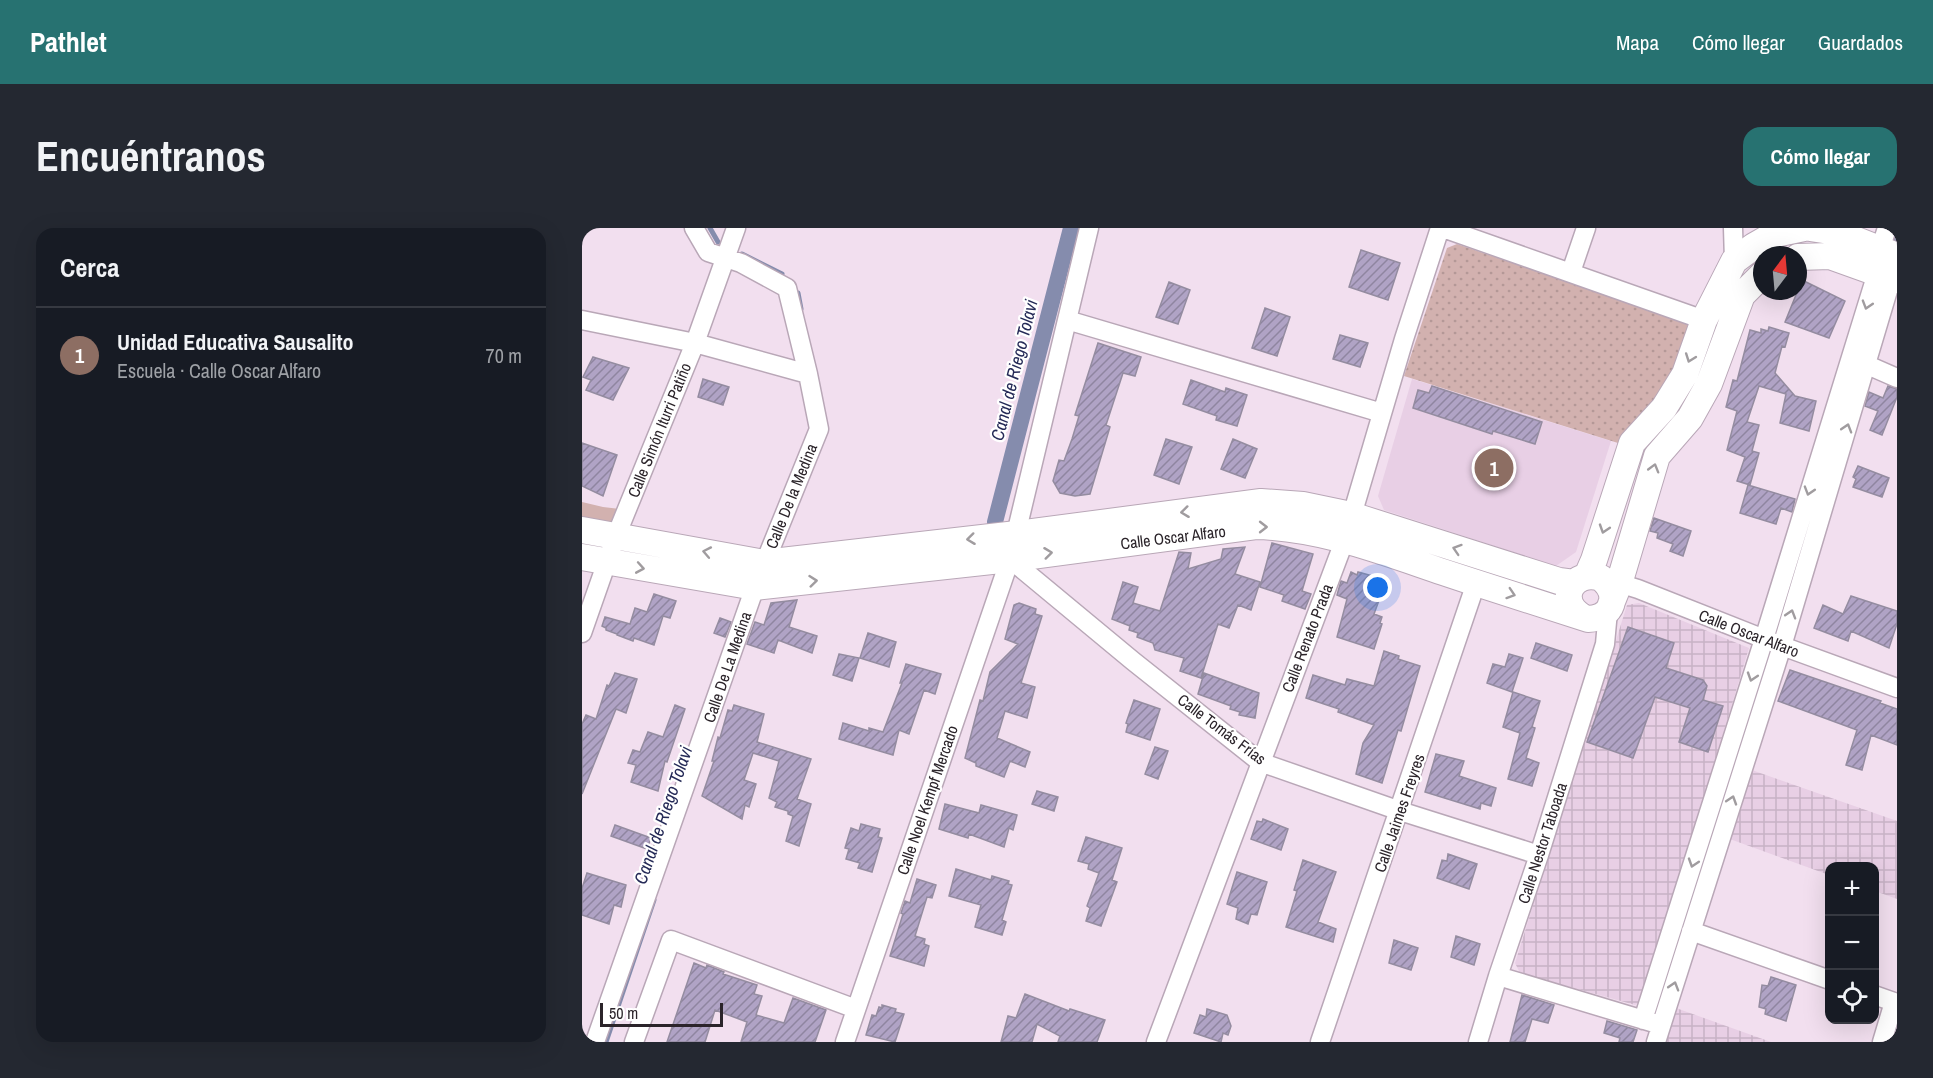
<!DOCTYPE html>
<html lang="es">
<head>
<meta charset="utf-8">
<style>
  body { margin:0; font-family:"Archivo Narrow",sans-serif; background:#242831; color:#f1f3f6 }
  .controls { position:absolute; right:18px; bottom:18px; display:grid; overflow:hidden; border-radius:12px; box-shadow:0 6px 24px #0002 }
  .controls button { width:54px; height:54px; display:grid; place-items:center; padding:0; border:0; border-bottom:2px solid #363941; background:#171b24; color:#f1f3f6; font:30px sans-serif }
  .compass { position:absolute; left:1171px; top:18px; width:54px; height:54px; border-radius:50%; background:#171b24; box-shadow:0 6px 24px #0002; rotate:16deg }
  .scale { position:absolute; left:18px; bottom:15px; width:123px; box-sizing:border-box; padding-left:6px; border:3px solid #2b242a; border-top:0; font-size:16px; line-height:21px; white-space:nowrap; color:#2b242a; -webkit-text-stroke:4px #fff; paint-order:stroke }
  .you { position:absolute; left:796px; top:360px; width:21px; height:21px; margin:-15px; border:4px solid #fff; border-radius:50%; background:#1a73e8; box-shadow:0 0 0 9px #1a73e833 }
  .badge { display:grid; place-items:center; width:39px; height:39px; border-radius:50%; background:#277271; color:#fff; font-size:20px; font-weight:700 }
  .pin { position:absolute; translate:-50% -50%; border:3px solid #fff; box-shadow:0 2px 6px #0006 }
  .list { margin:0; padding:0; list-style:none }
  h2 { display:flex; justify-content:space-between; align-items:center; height:78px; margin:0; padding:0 24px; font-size:26px }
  h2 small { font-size:20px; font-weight:400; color:#9ea1a6 }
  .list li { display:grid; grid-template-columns:39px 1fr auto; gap:18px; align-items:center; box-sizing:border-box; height:96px; padding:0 24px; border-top:2px solid #363941 }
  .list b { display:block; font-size:22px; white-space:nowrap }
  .list p { margin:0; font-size:20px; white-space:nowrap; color:#9ea1a6 }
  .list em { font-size:20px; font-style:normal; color:#9ea1a6 }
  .icon { flex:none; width:33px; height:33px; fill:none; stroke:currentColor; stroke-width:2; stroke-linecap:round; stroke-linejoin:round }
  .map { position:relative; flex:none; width:1315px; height:814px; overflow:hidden; border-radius:18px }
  header { display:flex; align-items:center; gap:36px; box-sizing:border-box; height:84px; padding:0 30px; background:#277271; color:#fff }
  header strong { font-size:28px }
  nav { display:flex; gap:33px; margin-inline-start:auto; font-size:21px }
  .intro { display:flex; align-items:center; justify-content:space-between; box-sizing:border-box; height:144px; padding:0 36px }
  h1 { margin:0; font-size:42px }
  .button { padding:15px 27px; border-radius:18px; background:#277271; color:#fff; font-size:21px; font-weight:700 }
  main { display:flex; gap:36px; padding:0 36px }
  aside { flex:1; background:#171b24; border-radius:18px; box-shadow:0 6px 24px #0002 }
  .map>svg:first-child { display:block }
  .built { fill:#e8cfe5 }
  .industrial { fill:url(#industrial-grid) }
  .grass { fill:#d2b1af }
  .park { fill:url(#park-dots) }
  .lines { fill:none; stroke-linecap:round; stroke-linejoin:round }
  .stream { stroke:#858cad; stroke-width:5 }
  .canal { stroke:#858cad; stroke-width:16 }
  .building { fill:url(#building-hatch); stroke:#948ca0; stroke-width:1.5 }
  .street-casing { stroke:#b9a7b7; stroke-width:21 }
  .secondary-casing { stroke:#b9a7b7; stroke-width:28 }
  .street { stroke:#fff; stroke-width:18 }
  .secondary { stroke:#fff; stroke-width:26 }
  .oneway { stroke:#a09c9f }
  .labels { text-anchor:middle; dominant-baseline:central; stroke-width:4.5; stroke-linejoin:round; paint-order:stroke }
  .street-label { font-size:16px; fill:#2b242a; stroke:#fff }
  .water-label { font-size:18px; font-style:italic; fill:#252a57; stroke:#fff }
</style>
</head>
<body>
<header>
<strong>Pathlet</strong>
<nav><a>Mapa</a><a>Cómo llegar</a><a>Guardados</a></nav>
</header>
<div class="intro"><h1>Encuéntranos</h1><a class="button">Cómo llegar</a></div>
<main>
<aside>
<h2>Cerca<small></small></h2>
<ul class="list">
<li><span class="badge" style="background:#8d6e63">1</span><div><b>Unidad Educativa Sausalito</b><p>Escuela · Calle Oscar Alfaro</p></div><em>70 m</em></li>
</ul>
</aside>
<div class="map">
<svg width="1315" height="814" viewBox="0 0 1315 814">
  <defs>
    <pattern id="industrial-grid" width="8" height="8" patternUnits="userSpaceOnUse" patternTransform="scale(1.5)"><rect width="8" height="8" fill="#e8cfe5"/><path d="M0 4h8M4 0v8" fill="none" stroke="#c7b2c5"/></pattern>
    <pattern id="park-dots" width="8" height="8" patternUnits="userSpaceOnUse" patternTransform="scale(1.5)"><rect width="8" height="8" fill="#d2b1af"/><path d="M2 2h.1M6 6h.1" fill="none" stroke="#b49897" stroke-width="1.8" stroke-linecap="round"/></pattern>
    <pattern id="building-hatch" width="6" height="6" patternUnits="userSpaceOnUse" patternTransform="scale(1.5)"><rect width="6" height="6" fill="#b0a3c5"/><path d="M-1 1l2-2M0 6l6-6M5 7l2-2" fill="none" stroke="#8f85a0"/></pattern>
  </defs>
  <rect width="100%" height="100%" fill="#f2dfef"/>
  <path class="built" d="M830 151 1029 213 994 324 974 338 802 282 796 268Z"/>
  <path class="industrial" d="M1057 375 1167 420 1061 772 1053 777 938 745 933 735 1045 377Z
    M1167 541 1315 593V671L1293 663 1292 638H1248L1247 647 1145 610Z
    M1094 780 1189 814H1083Z"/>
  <path class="grass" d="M0 274 21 279 38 281 34 294 0 295Z"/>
  <path class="park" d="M875 16 1104 94 1108 104 1096 140 1075 170 1047 200 1036 215 822 148 865 20Z"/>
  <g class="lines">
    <path class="stream" d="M128 0 136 14
      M1311 14 1315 2
      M160 26 200 46
      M216 65 219 81
      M1117 644 1150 547
      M24 814 72 672"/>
    <path class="canal" d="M413 294 489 0"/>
  </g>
  <path class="building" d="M779 22 818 35 806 72 767 59Z
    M1220 52 1263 73 1247 110 1203 94Z
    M587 54 608 62 596 96 574 89Z
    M683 80 708 89 695 128 670 120Z
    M1187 99 1207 105 1203 119 1200 118 1193 145 1213 168 1234 173 1227 203 1198 195 1204 166 1177 158 1165 194 1177 197 1170 223 1177 225 1168 257 1155 253 1163 229 1145 222 1155 183 1144 179 1151 152 1155 153 1168 102 1179 105V101L1186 103Z
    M758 107 786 115 778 139 751 131Z
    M516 115 559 129 553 148 541 145 524 197 528 199 508 266 493 268 478 265 471 253 477 232 482 233 490 211 497 188 493 187Z
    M11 129 47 140 31 172 4 162 9 152 1 149Z
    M121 151 147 159 141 177 116 169Z
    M609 152 643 164 644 160 665 167 655 198 634 192 635 188 601 176Z
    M850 158 960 194 953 216 911 203 910 206 831 180 836 162 847 165Z
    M1306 158 1315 161V169L1300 207 1288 202 1296 183 1283 178 1287 164 1301 170Z
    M584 211 610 219 597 256 572 247Z
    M651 211 675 221 663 250 639 241Z
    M0 215 35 227 21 268 0 258Z
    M1276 238 1307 250 1300 269 1271 259 1274 251 1271 249Z
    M1166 257 1213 271 1210 284 1199 280 1194 296 1158 285Z
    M1072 290 1109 303 1101 328 1088 323 1091 316 1075 310 1076 305 1068 303Z
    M690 315 731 326 720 363 729 366 723 381 700 373 702 367 678 359Z
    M663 319 653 346 678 354 669 382 656 377 647 400 636 396 619 450 598 443 602 430 573 422 571 415 555 409 556 405 547 402 548 398 530 391 541 354 556 359 551 375 578 383 597 324 609 325 606 341 639 331 641 321Z
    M769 344 775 347 776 344 798 350 797 354 803 356 792 386 800 389 798 395 800 396 792 421 755 409 765 371 755 367 759 353 765 355Z
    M72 366 94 373 88 390 81 388 72 417 52 410 51 413 35 407V406L24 402V400L20 398 23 389 48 396 53 380 65 384Z
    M1269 368 1315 383V396L1307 420 1269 403 1266 413 1232 400 1241 377 1261 386Z
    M215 372 207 399 235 408 230 425 196 412 192 425 165 416 173 394 182 397 189 375Z
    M437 375 454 381 453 386 460 388 439 455 453 459 445 490 423 483 415 510 448 524 443 539 428 533 422 549 394 538V535L383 530 398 472 401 473 408 444 436 416 423 411 432 377Z
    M138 390 149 394 143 409 132 405Z
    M1046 399 1092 415 1084 440 1121 452 1125 458 1121 472 1141 478 1126 524 1097 514 1108 480 1073 469 1051 530 1005 514Z
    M286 405 314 414 307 439 278 430Z
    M954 415 990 427 985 443 949 430Z
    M802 423 817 428 816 431 838 438 819 503 816 502 800 555 774 546 781 515 792 497 756 484 757 481 724 470 731 447 763 457 765 451 792 458Z
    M257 426 277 430 270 453 251 447Z
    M927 426 941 430 930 464 905 455 911 436 923 439Z
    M324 436 359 446 353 466 342 462 327 506 317 502 311 527 257 511 261 495 287 503V500L301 504 320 455H318Z
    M1208 442 1299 473 1298 475 1315 481V517L1289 507 1280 542 1264 537 1275 502 1196 473Z
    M33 445 55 451 44 485 34 481 0 566V496L4 487 14 491 25 457 27 458Z
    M622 445 677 465 673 490 657 487 658 484 648 481 649 478 616 466Z
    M931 464 958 473 950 499 953 500 944 530 957 535 950 558 926 551 938 505 921 499Z
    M552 472 578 481 568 512 544 504 546 496 544 495Z
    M93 477 103 481 85 534 83 533 76 563 49 554 54 537 46 535 51 522 58 524 66 504 81 509Z
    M152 477 182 486 175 514 229 531 215 571 229 576 217 618 204 613 211 588 206 586V583L193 579 195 574 187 570 197 533 171 525 162 552 174 556 167 579 163 577 160 591 120 568 132 533H130L136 509 138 510 146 482 150 483Z
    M573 519 586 523 576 551 563 546Z
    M854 526 882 533 877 548 914 560 909 578 899 575 898 581 843 564Z
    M455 563 476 569 472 583 450 576Z
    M363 576 397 585 399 577 435 587 431 602 427 600 422 619 387 606 386 610 357 601Z
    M681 591 706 601 699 622 669 611 675 593 680 594Z
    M279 596 298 601 296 609 300 610 290 644 276 640 278 635 264 631 267 621 263 620 269 600 277 603Z
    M33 597 69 610 65 621 29 608Z
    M504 609 540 620 530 652 535 654 519 698 504 693 508 680 505 678 517 645 506 641 507 636 496 633Z
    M866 626 895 636 887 661 855 650 860 632 865 633Z
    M721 632 754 644 736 694 754 701 751 714 704 699 715 663 712 662Z
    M374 641 409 652 410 648 427 653 426 656 430 657 420 692 424 694 420 707 393 699 399 677 367 668Z
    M655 644 685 654 675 687 669 686 666 696 654 691 656 680 645 676Z
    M5 645 44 657 39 679 32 677 27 696 0 687V660Z
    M335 651 354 657 350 670 345 669 333 708 343 711 342 716 347 718 342 738 308 728 321 686 319 685 323 673 328 675Z
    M874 708 898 716 892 737 869 729Z
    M812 712 836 720 829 742 807 735Z
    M112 735 124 740 125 737 142 744 141 746 175 757 172 766 180 768 174 787 202 795 211 770 244 782 233 814H159L165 794 133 782 123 814H85Z
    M1189 749 1214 757 1204 793 1183 786 1184 781 1177 779 1180 757 1186 758Z
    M443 766 487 783 488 781 523 792 515 814H476L478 808 455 796 450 814H419L426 788 434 790Z
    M940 767 972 777 966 795 950 791 943 814H928Z
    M300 777 314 781 313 784 322 786 313 814 284 807 290 787 294 788 297 779 300 780Z
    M625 781 645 787 649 798 646 807 641 805 639 814 612 805 618 787 624 789Z
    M1025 793 1055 802 1051 814H1037L1038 810 1022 805Z"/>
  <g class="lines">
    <defs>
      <path id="street" d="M861 0 1122 92
        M1151 0 1152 33
        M989 44 1004 0
        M0 92 113 115 226 146
        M485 92 800 185
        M1283 136 1315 150
        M428 331 551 433 678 534 818 583 957 627
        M1027 352 1056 361 1200 418 1315 460
        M0 405 34 308 113 115 154 0
        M1109 703 1248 752
        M916 748 1072 795
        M1292 767 1315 775
        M1061 792 1182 411 1295 45 1298 22 1305 0
        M13 814 173 359 237 201 226 146 205 60 159 35 126 24 112 0
        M52 814 89 712 274 781
        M263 814 428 331 507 0
        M574 814 763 311 822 111 858 0
        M738 814 894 355
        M896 814 916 748 957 627 1023 416 1026 383
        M1074 814 1200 418 1313 39
        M1300 814 1312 774"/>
      <path id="secondary" d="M1228 0 1254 4 1315 28
        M1216 29 1248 28 1315 52
        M0 302 182 335 435 306 679 274 721 277 769 287 977 353 992 355
        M0 329 173 359 428 331 674 298C740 300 799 323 861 344 909 360 957 375 1006 391 1031 390 1039 366 1019 350 991 341 974 371 999 388
        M1005 348 1012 332 1050 215 1082 180 1103 146 1122 92 1152 33 1172 18 1193 6 1222 0
        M1029 376 1037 356 1075 228 1108 190 1127 156 1160 67 1180 47"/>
    </defs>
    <use href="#street" class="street-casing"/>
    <use href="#secondary" class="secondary-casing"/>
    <use href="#street" class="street"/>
    <use href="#secondary" class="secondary"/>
  </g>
  <defs><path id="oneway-chevron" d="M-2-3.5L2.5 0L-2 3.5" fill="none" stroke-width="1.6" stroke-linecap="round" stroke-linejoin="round" transform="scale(1.5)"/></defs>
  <g class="oneway">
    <use href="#oneway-chevron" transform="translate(1285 77) rotate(107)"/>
    <use href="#oneway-chevron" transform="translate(1108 130) rotate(110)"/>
    <use href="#oneway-chevron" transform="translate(1265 200) rotate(-73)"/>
    <use href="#oneway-chevron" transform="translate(1072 240) rotate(-74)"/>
    <use href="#oneway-chevron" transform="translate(1227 263) rotate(107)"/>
    <use href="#oneway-chevron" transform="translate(603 284) rotate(173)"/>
    <use href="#oneway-chevron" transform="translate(681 299)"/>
    <use href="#oneway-chevron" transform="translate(1022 301) rotate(108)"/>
    <use href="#oneway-chevron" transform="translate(389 311) rotate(173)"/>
    <use href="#oneway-chevron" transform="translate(875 321) rotate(-162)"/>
    <use href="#oneway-chevron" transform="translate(125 324) rotate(-169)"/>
    <use href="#oneway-chevron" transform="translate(466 325) rotate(-7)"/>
    <use href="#oneway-chevron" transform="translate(58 340) rotate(10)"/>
    <use href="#oneway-chevron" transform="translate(231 353) rotate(-6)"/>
    <use href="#oneway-chevron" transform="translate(929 366) rotate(18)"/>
    <use href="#oneway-chevron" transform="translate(1209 386) rotate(-73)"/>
    <use href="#oneway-chevron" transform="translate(1170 449) rotate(108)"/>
    <use href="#oneway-chevron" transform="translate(1150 572) rotate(-72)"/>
    <use href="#oneway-chevron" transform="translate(1111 635) rotate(108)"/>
    <use href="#oneway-chevron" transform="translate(1092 758) rotate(-73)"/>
  </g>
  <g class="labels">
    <g class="street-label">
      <text transform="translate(77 202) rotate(-68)">Calle Simón Iturri Patiño</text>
      <text transform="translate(209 268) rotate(-68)">Calle De la Medina</text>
      <text transform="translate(591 309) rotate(-7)">Calle Oscar Alfaro</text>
      <text transform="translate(1167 405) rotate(21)">Calle Oscar Alfaro</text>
      <text transform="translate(725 410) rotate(-69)">Calle Renato Prada</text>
      <text transform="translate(145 439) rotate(-71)">Calle De La Medina</text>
      <text transform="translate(640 501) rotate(37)">Calle Tomás Frías</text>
      <text transform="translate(345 572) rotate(-71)">Calle Noel Kempf Mercado</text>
      <text transform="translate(817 585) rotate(-71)">Calle Jaimes Freyres</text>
      <text transform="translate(960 615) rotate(-72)">Calle Nestor Taboada</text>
    </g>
    <g class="water-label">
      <text transform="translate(432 142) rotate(-76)">Canal de Riego Tolavi</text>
      <text transform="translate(81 587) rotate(-71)">Canal de Riego Tolavi</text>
    </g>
  </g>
</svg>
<div class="controls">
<button>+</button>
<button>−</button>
<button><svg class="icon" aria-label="locate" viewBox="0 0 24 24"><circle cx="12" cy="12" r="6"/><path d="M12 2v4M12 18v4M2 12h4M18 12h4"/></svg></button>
</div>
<svg class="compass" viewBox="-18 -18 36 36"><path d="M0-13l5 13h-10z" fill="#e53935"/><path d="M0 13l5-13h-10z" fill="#9ea1a6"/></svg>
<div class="scale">50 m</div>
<div class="you"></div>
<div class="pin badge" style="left:912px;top:240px;background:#8d6e63">1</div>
</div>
</main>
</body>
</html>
